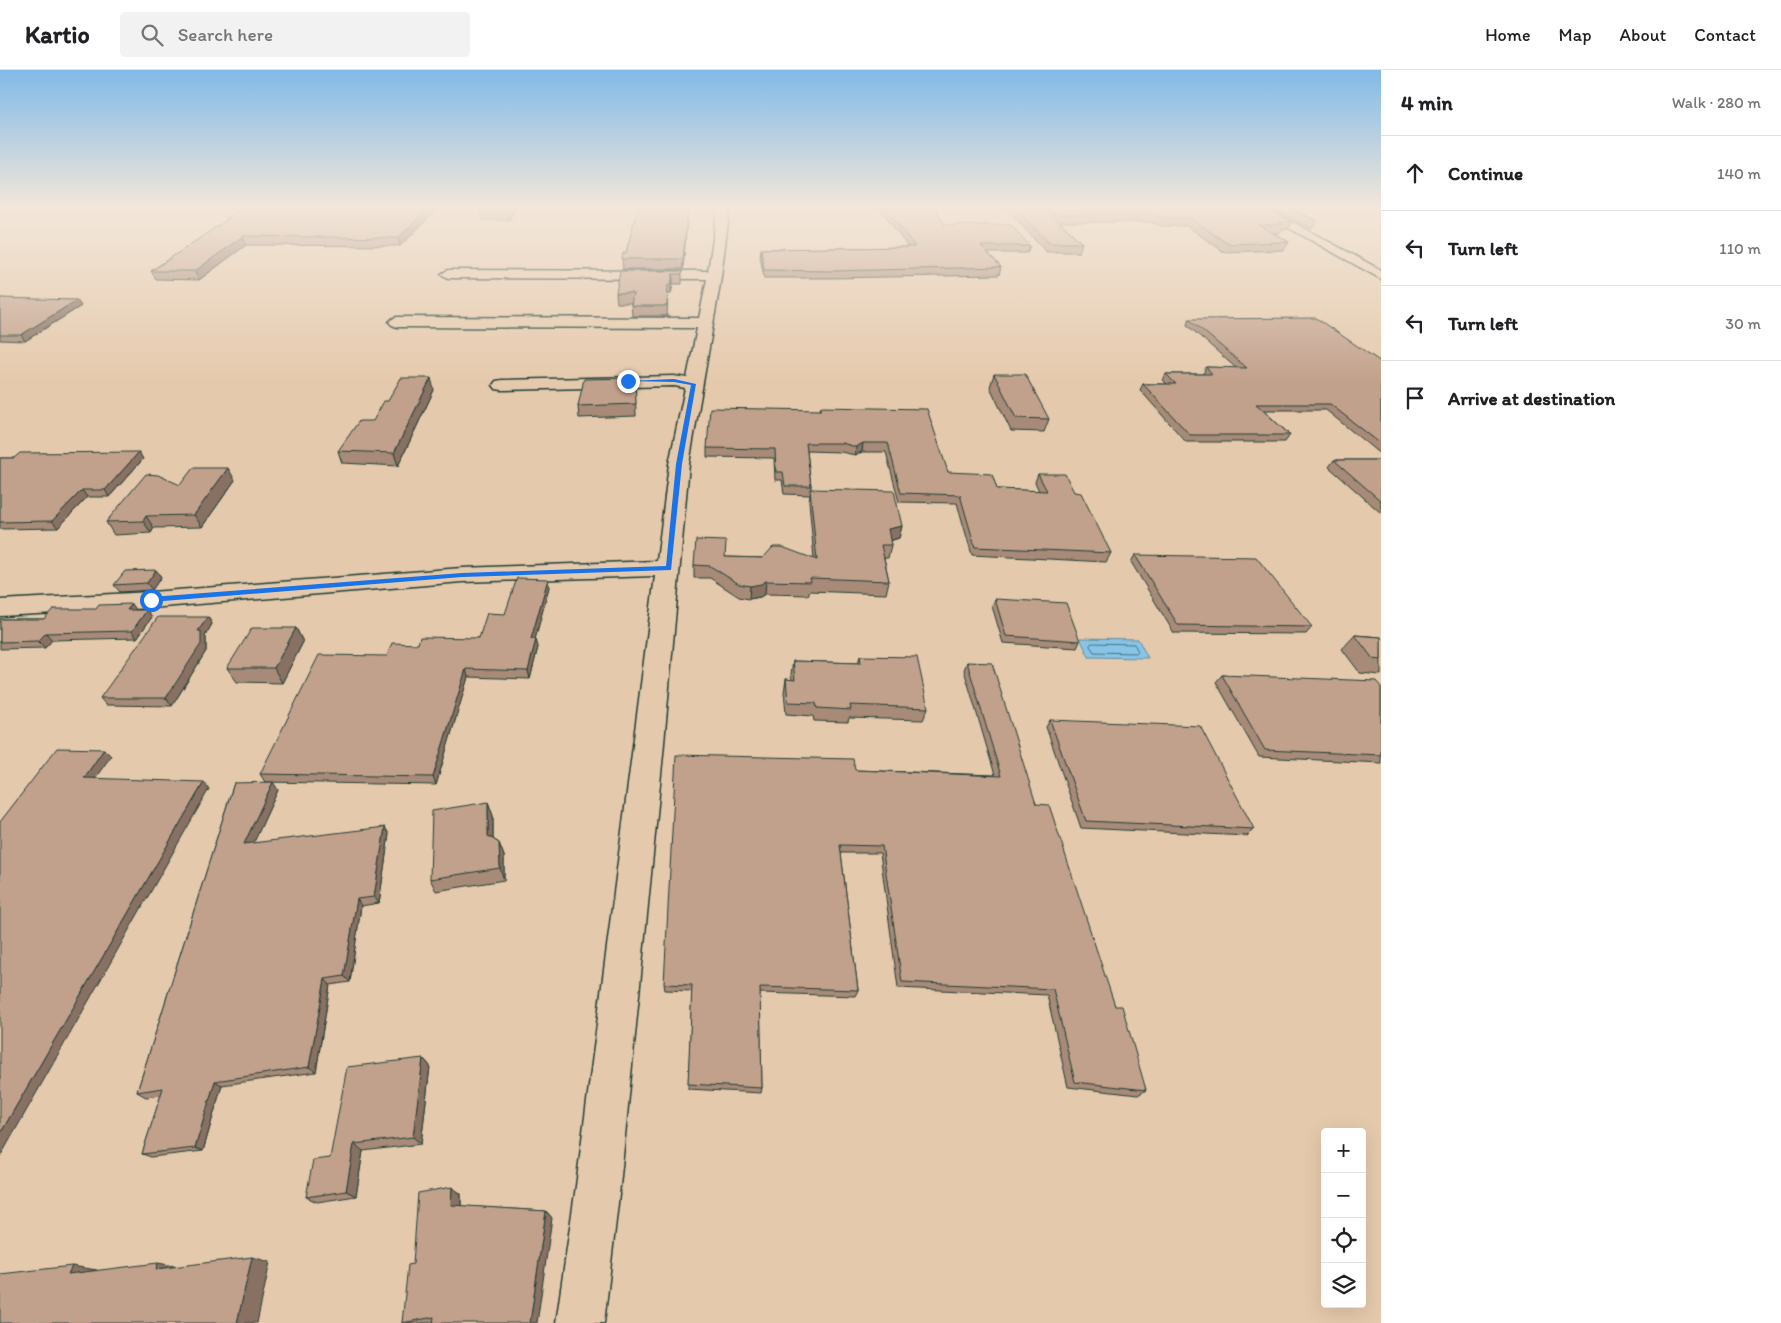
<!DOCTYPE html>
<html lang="en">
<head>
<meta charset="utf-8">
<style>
  body { margin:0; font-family:Itim,sans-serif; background:#f2f2f2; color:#202124 }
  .controls { position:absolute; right:15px; bottom:15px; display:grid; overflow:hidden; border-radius:5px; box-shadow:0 5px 20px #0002 }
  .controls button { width:45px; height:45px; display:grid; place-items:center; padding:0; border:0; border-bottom:1px solid #e0e0e0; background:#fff; color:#202124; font:25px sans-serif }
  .stop { position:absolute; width:15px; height:15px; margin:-11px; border:4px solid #1a73e8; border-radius:50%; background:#fff }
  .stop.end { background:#1a73e8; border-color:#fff; box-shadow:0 1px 5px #0008 }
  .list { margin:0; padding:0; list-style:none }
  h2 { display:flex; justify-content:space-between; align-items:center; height:65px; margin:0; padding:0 20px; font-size:21px }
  h2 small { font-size:16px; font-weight:400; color:#757577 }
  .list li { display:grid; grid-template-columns:32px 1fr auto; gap:15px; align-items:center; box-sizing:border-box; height:75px; padding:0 20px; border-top:1px solid #e0e0e0 }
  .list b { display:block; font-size:19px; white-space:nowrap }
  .list em { font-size:16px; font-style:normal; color:#757577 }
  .icon { flex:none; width:28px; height:28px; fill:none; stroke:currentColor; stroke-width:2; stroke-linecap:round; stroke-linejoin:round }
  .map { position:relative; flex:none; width:1381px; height:1253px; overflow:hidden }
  header { display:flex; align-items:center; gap:30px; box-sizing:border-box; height:70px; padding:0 25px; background:#fff; border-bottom:1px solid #e0e0e0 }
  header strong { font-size:24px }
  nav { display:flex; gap:28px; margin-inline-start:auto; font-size:18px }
  .search { width:350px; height:45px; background:#f2f2f2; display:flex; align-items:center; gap:12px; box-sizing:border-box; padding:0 18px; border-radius:5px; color:#757577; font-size:19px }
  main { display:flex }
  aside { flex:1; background:#fff }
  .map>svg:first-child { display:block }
  .water { fill:#87c4e7; stroke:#5d8e9f }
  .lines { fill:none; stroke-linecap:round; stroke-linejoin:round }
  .shore { stroke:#49737c; stroke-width:1 }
  .minor-casing { stroke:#1f3d34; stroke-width:3 }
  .tertiary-casing { stroke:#1f3d34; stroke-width:3 }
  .minor { fill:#e5c9ac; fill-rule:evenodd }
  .tertiary { fill:#e5c9ac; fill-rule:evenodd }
  .wall { fill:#a78a78; stroke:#1f3d34 }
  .shaded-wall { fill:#887162; stroke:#1f3d34 }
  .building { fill:#c2a18c; stroke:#1f3d34 }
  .route { fill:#1a73e8 }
</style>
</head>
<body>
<header>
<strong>Kartio</strong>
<div class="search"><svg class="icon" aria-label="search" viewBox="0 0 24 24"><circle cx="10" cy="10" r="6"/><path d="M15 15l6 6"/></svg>Search here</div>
<nav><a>Home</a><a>Map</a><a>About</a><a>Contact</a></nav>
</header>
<main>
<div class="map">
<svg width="1381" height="1253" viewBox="0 0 1381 1253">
  <rect width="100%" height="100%" fill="#e5c9ac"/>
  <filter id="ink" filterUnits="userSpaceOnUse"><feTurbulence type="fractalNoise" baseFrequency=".02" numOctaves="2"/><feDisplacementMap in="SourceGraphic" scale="10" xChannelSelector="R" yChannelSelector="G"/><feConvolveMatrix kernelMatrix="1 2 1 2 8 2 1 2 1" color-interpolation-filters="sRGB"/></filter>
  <g filter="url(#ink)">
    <path class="water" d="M1080 568 1138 569 1148 588 1089 587Z"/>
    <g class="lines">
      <path class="shore" d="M1092 573 1134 574 1138 581 1136 583 1094 582 1090 576Z"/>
      <defs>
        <path id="minor" d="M718 137H730L720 214 689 394 663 684 620 1116 604 1253H556L576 1116 655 506 462 512 151 538 0 546V530L151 522 462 498 657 491 669 394 685 318 674 316 502 320 496 319 493 315 496 311 502 310 674 306 687 308 697 258 397 257 392 255 389 252 392 249 397 247 699 248 707 209 448 208 441 204 448 200 708 201Z"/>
        <path id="tertiary" d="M1251 137H1265L1381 200V209Z"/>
      </defs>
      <use href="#minor" class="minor-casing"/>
      <use href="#tertiary" class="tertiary-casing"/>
      <use href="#minor" class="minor"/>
      <use href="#tertiary" class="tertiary"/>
    </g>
    <path class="wall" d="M440 137 400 176 246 175 199 210 156 209 151 201 227 150 226 148Z
      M485 137H516L509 150H482L480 143Z
      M638 137H688L683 199H623L622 189 626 183Z
      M879 137H934L945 155 1030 176 1027 183H988L1001 197 999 205 831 208H764L760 186 761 179 908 177Z
      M1005 137H1264L1292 152 1288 159 1281 160 1279 163H1273L1289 172 1284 180 1224 182 1187 156H1163L1148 152H1060L1082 173 1079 182H1046Z
      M1268 137H1290L1317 151 1312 159Z
      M1374 137H1381V140Z
      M682 201V214H673L671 224H668L667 246H632L631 233H617L616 223Z
      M0 228 81 236 25 271 0 270Z
      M1189 249 1381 292V385L1326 340H1263L1290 365 1285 372H1186L1140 320 1143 314H1167L1163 310 1166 304H1203L1206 297 1236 298 1187 255Z
      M994 304 1049 349 1044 362 1011 361 990 317Z
      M635 308 636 346 579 348 578 336Z
      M434 320 398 396 342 393 338 381 373 351Z
      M821 337 948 402 997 419 1039 421 1035 412 1038 404 1074 422 1111 483 1106 492 972 485 957 433 899 432 886 382H862L855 385 841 382 807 381 811 416V419L902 456 899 468 890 471 891 475 888 488H884L889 511 886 524 809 521V525L765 524 760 527 749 529 739 527 710 508H694V495L725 487 814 489 809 431 810 425 784 424 782 410H775L774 388 707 387V378L820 340Z
      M0 388 143 389 109 427H87L58 458 0 459Z
      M1334 390H1381V443L1329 397Z
      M235 410 202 457 154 458 151 463 114 465 106 452 180 415Z
      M1135 485 1312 557 1306 564 1174 563 1131 492Z
      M156 500 161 507 152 520 120 522 114 515Z
      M549 517 535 569 538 577 530 609 468 607 436 715 265 712 260 704 387 586 418 574 479 568 505 544Z
      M995 529 1080 571 1077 578 1003 573 992 536Z
      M137 540H147L152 547 137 568 52 570 45 578 0 579V549H44Z
      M208 547 212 554 205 566 206 568V581L172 636 106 635 100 628Z
      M296 558 303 572 282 613 237 612 227 598Z
      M1355 565 1381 567V605L1360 603 1342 579Z
      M860 586 928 638 923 650 849 648 848 652 814 651 813 646 786 644 784 622 786 609 792 610 791 604 793 591 858 593Z
      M967 592 1036 734 1115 936 1146 1020 1138 1025 1068 1017 1047 925 898 918 880 783H841L858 920 855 926 760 923 762 1018 761 1023 688 1019 692 921 665 920 664 914 855 700 995 705 964 600Z
      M1222 605 1381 617V693L1259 687 1216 612Z
      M1050 650 1254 759 1247 766 1081 758 1046 657Z
      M234 713 278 720 253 773 389 764 379 833 361 836 350 912 330 915 316 1002 222 1015 203 1081 151 1087 142 1084 161 1025 146 1027 137 1022Z
      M488 732 493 746V769L499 773 504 786V810L436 821 430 809Z
      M423 988 430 996 421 1074 363 1081 356 1126 317 1132 306 1127 330 1088Z
      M452 1117 461 1124V1136L546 1141 552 1148 433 1252 427 1253H402L413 1194Z"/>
    <path class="shaded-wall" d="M430 137H440L400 176 398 168Z
      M511 137H516L509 150 507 143Z
      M688 137 683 199V189Z
      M243 166 246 175 199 210 195 201Z
      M673 204V214L671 224V215Z
      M77 230 81 236 25 271 21 265Z
      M431 308 434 320 398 396 394 383Z
      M863 373 862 382 855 385 856 377Z
      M139 382 143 389 109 427 105 420Z
      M228 398 235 410 202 457 194 445Z
      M82 420 87 427 58 458 52 451Z
      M146 446 154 458 151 463 143 451Z
      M902 456 899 468 885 472 888 459Z
      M156 500 161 507 152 520 147 513Z
      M548 509 549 517 533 577 531 569Z
      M766 511 765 524 760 527 749 529 750 516Z
      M132 534 137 541 127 540Z
      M147 540 152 547 137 568 132 561Z
      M208 547 212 554 205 566 206 568V581L172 636 166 628 198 561Z
      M296 558 303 572 282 613 274 598Z
      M46 563 52 570 45 578 38 571Z
      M536 569 538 577 530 609 528 601Z
      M466 599 468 607 436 715 433 707Z
      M104 679 111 686 91 714 84 708Z
      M204 712 209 719 0 1087V1064Z
      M273 712 278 720 250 781 244 774Z
      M488 732 493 746V778L488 766Z
      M385 757 389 764 379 833 374 827Z
      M499 773 504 786V810L500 798Z
      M357 829 361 836 350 912 344 906Z
      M325 909 330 915 316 1002 309 997Z
      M423 988 430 996 421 1074 413 1067Z
      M215 1011 222 1015 203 1081 195 1078Z
      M354 1074 363 1081 356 1126 346 1121Z
      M452 1117 461 1124V1142L451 1135Z
      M546 1141 552 1148 537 1253H530Z
      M252 1187 270 1192 257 1253H237Z
      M158 1193 180 1197 156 1199Z
      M72 1196 97 1200 94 1208 68 1204Z"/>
    <path class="building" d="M242 137H430L398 168 243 166 195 201H151L230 148H226Z
      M485 137H511L507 143H480Z
      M638 137H688L683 189H622L623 183H626Z
      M885 137H934L945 155H1011L1030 176H981L1001 197 832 201 764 200 761 179 915 177Z
      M1014 137H1043L1082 173H1049Z
      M1044 137H1264L1292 152H1277L1283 155H1258L1289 172 1228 174 1190 148H1167L1151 144 1055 145Z
      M1287 137H1290L1317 151Z
      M620 201H682V204H673L671 215H668L667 236H631L633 223H616Z
      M0 228 77 230 21 265H0Z
      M1316 248 1381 292V374L1330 334H1256L1290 365H1190L1143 314H1176L1166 304H1212L1206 297 1247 298 1189 249Z
      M994 304H1025L1049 349 1016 348Z
      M401 308H431L394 383 338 381 359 351H373L384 331H388Z
      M635 308 636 334 578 336 584 309Z
      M821 337 927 339 948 402 992 404 997 419 1047 421 1038 404H1065L1074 422 1081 423 1111 483 975 477 960 425 901 423 888 373H863L856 377 842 373H806L811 416H785L783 402H776L775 379 707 378 710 338 821 340Z
      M139 382 105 420H82L52 451 0 452V388H14L20 383Z
      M1334 390H1381V431Z
      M193 398H228L194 445 146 446 143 451 106 452 146 404 158 405 180 415Z
      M810 419 894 421 902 456 888 459 891 475H881L889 511 810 508 811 512 766 511 761 514 750 516 739 514 710 496 694 495 696 470 726 471 725 487 763 488 773 477H782L817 490Z
      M1135 485 1256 487 1312 557 1178 555Z
      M156 500 147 513 114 515 125 501Z
      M517 508 548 509 531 569H536L528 601 466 599 433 707 260 704 319 585 387 586 392 573 418 574 420 567 479 568 487 543 505 544Z
      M995 529 1066 533 1080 571 1006 566Z
      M132 534 127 540H147L132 561 46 563 38 571 0 572V549H44L53 539H96L99 535Z
      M158 547H208L198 561H201V574L166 628H100Z
      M252 558H296L274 598H227Z
      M1355 565 1381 567V590L1373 589Z
      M860 586 917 587 928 638 850 635 851 640 817 638 816 633 788 632 786 609 795 610 793 591 861 593Z
      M967 592 992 593 1036 734 1049 735 1115 936H1122L1146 1020 1075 1012 1053 919 902 912 882 776 840 775 858 920 760 917 762 1018 688 1014 692 915 664 914 676 685 853 689 855 700 1001 706Z
      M1222 605 1376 611 1381 617V685L1265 680Z
      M1050 650 1200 656 1254 759 1086 751Z
      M57 678 104 679 84 708 204 712 0 1064V752Z
      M273 712 244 774 385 757 374 827 357 829 344 906 325 909 309 997 215 1011 195 1078 142 1084 163 1018 137 1022 234 713Z
      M488 732V766L499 773 500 798 430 809 432 741Z
      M423 988 413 1067 354 1074 346 1121 306 1127 313 1090 330 1088 347 997Z
      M452 1117 451 1135 546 1141 530 1253H433L434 1247 402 1253 408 1195 413 1194 418 1123Z
      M252 1187 237 1253H0V1204L72 1196 68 1204 158 1193 156 1199Z"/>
  </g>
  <linearGradient id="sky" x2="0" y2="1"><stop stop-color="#81bae8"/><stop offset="0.44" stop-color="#f3e7da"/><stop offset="1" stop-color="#f3e7da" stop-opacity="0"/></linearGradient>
  <rect width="1381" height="312" fill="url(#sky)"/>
  <path class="route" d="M674 309 696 314 682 394 671 500 462 507 151 532 147 530 151 527 462 503 666 496 676 394 691 315 674 312 626 311Z"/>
</svg>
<div class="controls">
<button>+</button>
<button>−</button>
<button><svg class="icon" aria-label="locate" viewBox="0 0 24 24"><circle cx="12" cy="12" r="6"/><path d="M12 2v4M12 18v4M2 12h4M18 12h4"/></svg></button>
<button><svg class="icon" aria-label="layers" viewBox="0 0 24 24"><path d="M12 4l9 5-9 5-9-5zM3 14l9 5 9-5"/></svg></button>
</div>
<div class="stop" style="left:151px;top:530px"></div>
<div class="stop end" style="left:628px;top:311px"></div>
</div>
<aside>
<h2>4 min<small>Walk · 280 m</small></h2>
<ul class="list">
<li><svg class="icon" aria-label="ahead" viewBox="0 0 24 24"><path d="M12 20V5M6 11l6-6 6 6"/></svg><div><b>Continue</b></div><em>140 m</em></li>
<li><svg class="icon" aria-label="left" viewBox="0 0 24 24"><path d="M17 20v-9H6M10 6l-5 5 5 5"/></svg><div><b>Turn left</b></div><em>110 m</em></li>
<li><svg class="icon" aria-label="left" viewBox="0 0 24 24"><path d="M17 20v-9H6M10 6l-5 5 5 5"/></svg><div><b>Turn left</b></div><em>30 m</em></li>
<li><svg class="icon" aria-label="arrive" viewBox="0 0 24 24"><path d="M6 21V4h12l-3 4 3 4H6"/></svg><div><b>Arrive at destination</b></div></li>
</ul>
</aside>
</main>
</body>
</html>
